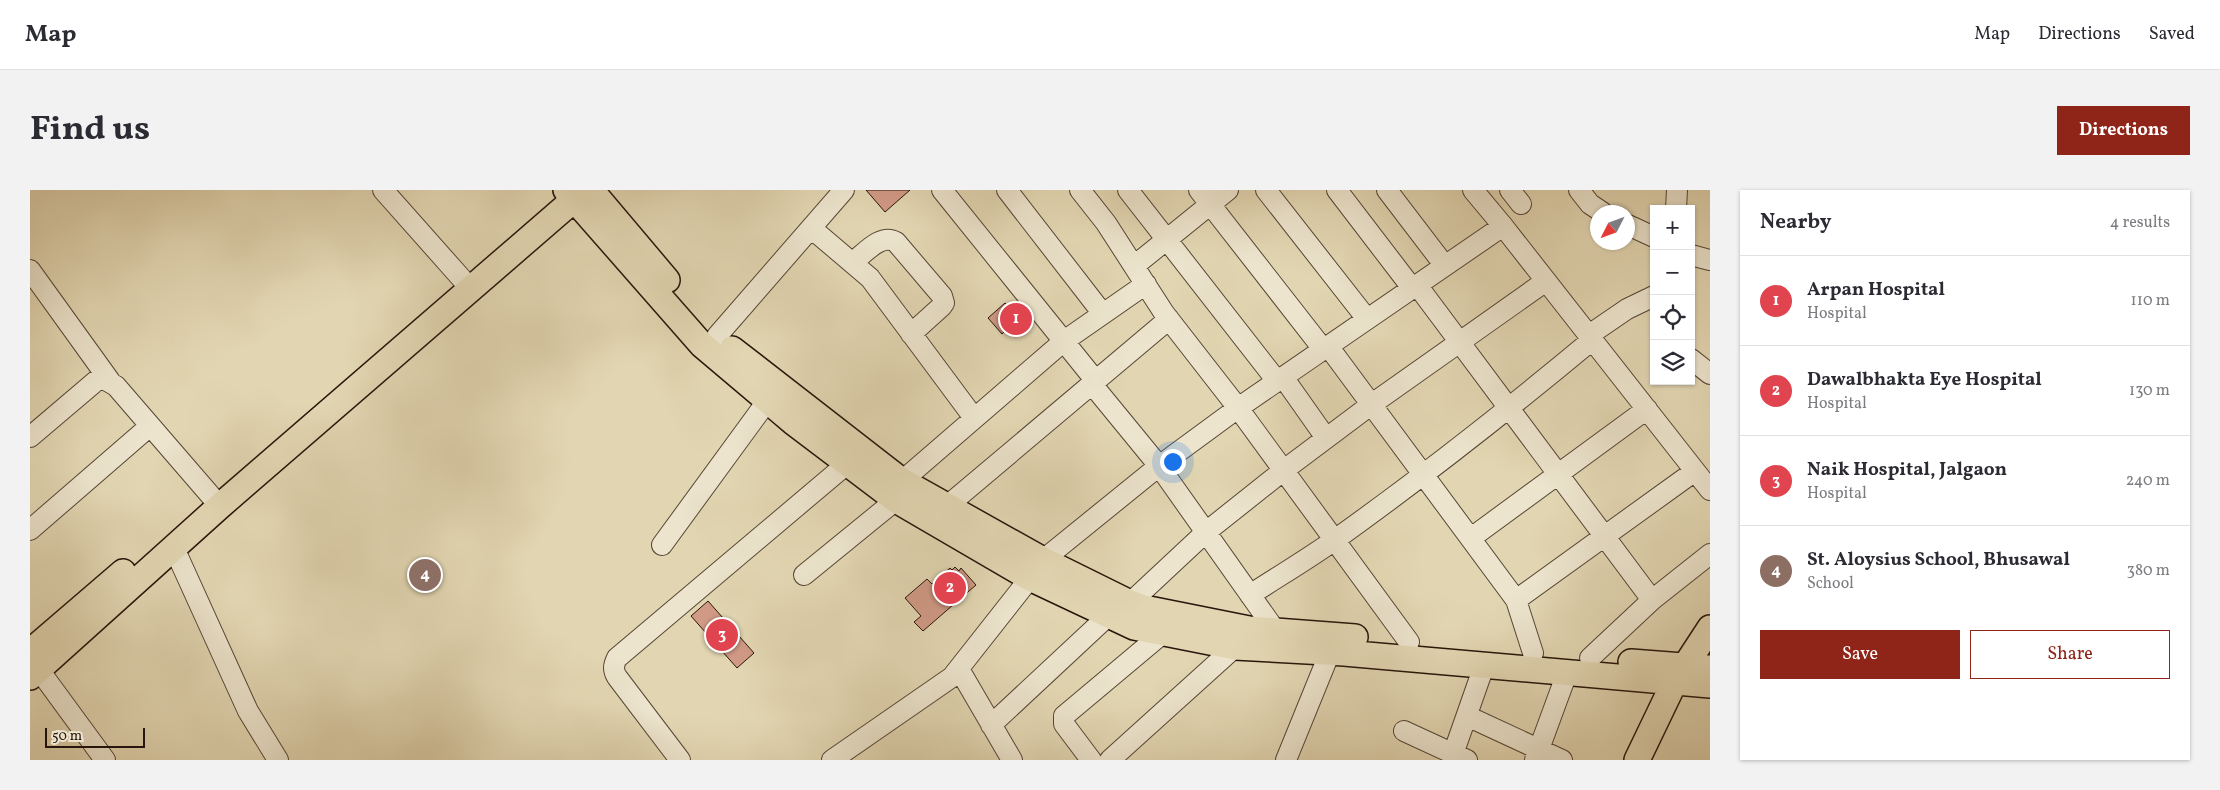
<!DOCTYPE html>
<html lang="en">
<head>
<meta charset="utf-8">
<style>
  body { margin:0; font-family:Vollkorn,serif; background:#f2f2f3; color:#2b2b33 }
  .controls { position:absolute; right:15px; top:15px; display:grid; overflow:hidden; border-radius:0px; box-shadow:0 1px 4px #0004 }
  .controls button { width:45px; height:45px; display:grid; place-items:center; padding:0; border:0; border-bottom:1px solid #e1e1e2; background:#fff; color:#2b2b33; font:25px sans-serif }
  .compass { position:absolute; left:1560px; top:15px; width:45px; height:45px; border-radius:50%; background:#fff; box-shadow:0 1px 4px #0004; rotate:228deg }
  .scale { position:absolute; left:15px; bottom:12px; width:100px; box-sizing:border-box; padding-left:5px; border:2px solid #28150b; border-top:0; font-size:14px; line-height:18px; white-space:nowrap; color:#28150b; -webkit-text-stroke:4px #ece4cd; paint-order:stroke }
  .you { position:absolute; left:1142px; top:271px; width:18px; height:18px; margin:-12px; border:4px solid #fff; border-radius:50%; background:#1a73e8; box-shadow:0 0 0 8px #1a73e833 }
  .badge { display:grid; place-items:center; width:32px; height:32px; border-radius:50%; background:#8f2418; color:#fff; font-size:16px; font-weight:700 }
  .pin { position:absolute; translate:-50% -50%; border:2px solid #fff; box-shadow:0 1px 5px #0006 }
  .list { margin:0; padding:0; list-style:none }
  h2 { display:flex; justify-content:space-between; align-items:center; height:65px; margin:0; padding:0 20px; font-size:21px }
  h2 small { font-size:16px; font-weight:400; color:#7c7c81 }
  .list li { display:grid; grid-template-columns:32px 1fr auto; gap:15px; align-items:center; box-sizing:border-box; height:90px; padding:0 20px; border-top:1px solid #e1e1e2 }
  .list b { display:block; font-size:19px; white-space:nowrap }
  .list p { margin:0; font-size:16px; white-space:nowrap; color:#7c7c81 }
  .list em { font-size:16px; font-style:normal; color:#7c7c81 }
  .actions { display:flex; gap:10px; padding:15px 20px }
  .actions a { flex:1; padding:11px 0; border:1px solid #8f2418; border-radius:0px; text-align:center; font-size:18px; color:#8f2418 }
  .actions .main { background:#8f2418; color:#fff }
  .icon { flex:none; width:28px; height:28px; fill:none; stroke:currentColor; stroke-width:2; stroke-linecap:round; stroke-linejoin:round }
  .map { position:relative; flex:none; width:1680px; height:570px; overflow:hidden; border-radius:0px }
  header { display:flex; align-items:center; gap:30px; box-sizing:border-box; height:70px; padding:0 25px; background:#fff; border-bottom:1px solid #e1e1e2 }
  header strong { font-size:24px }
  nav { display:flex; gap:28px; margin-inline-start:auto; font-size:18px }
  .intro { display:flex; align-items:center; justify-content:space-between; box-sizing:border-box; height:120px; padding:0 30px }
  h1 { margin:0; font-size:35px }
  .button { padding:12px 22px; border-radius:0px; background:#8f2418; color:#fff; font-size:18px; font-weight:700 }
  main { display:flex; gap:30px; padding:0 30px }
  aside { flex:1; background:#fff; border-radius:0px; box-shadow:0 1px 4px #0004 }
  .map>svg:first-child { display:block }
  .building { fill:#d19a86; stroke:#28150b }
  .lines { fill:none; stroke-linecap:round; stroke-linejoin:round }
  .minor-casing { stroke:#564535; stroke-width:22 }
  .major-casing { stroke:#28150b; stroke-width:28 }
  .minor { stroke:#ece4cd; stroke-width:20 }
  .major { stroke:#e2d6b2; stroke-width:25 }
</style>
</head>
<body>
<header>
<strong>Map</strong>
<nav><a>Map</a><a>Directions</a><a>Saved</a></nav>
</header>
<div class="intro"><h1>Find us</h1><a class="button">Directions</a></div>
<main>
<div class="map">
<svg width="1680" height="570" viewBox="0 0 1680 570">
  <rect width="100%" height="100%" fill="#e2d6b2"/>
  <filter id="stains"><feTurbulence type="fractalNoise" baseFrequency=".004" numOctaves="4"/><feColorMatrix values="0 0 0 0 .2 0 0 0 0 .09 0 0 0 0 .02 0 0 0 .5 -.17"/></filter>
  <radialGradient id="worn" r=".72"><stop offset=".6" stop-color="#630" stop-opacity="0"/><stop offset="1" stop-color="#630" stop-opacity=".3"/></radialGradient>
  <path class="building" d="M836 0H880L855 22Z
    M987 112 1003 132 985 147 978 138 972 144 958 128 975 113 980 118Z
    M925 377 929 381 931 378 946 395 893 441 884 432 891 426 875 408 897 389 902 394 920 378 922 380Z
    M678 411 724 463 707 478 661 426Z"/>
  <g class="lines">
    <defs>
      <path id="minor" d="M353 0 432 89
        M912 0 1065 190
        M977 0 1073 124
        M1050 0 1076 33 1134 123 1208 218 1379 452
        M1098 0 1247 191
        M1169 0 1293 159
        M1236 0 1337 129
        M1307 0 1382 98
        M1357 0 1415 76
        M1443 0 1473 36
        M1480 0 1491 14
        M1549 0 1560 14 1572 22
        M1646 19 1647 0
        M1598 35 1624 47
        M781 38 840 88 944 228
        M1661 65 1680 70
        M823 72C835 63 851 43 866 52L912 106 914 113 912 116 881 144
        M1104 76 1198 0
        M0 80 80 191
        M1387 95 1622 410
        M1559 145 1597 119 1624 106
        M687 146 814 0
        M1298 156 1486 410 1503 463
        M1661 169 1680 184
        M1253 187 1296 248
        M1061 193 1129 276 1245 440
        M0 247 66 191 74 189 86 196 181 306
        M872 291 1034 151 1116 94
        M916 317 1139 129
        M0 340 120 236
        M1441 348 1617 219
        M632 355 738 210
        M144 358 218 521 248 570
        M1013 370 1129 276 1208 218 1473 36 1680 300
        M774 385 866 310
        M1220 405C1249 386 1278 369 1306 349 1394 286 1479 219 1562 150
        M1486 410 1665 281
        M1100 413 1176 342 1254 280 1342 214 1516 91
        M1560 468 1622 410 1680 364
        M1 469 75 570
        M929 479 982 570
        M1437 526 1532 570
        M961 535 1079 425
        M1374 541 1437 570
        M650 570 587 487C583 480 583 476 587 468L818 273
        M802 570 922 487 1000 388
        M1061 570 1034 534V526L1133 443
        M1080 570 1205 457
        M1256 570 1300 462
        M1421 570 1454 476
        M1505 570 1537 483"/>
      <path id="major" d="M536 0 672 155 763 232 866 310 1000 388 1104 437 1205 457 1314 463 1680 495
        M561 0 637 90
        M702 159 872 291 1013 370 1100 413 1114 418 1219 439 1325 447
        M0 462 93 382
        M1601 472 1680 478
        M0 487 190 316 555 0
        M1607 570 1644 493 1680 438"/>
    </defs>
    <use href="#minor" class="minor-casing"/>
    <use href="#major" class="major-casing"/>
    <use href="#minor" class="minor"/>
    <use href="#major" class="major"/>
  </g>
  <rect width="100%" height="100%" filter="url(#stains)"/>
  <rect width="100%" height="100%" fill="url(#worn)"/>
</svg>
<div class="controls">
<button>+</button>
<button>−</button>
<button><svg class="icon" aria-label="locate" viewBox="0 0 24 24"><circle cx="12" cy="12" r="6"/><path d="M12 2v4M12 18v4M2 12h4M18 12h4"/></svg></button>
<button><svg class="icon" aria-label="layers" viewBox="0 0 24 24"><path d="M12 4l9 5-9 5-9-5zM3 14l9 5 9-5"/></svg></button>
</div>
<svg class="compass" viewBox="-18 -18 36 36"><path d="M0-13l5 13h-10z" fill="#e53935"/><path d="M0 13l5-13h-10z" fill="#7c7c81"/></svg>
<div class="scale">50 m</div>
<div class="you"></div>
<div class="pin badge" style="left:986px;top:129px;background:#e0444e">1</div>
<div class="pin badge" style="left:920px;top:398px;background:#e0444e">2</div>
<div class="pin badge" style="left:692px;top:445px;background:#e0444e">3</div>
<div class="pin badge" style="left:395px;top:385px;background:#8d6e63">4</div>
</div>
<aside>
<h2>Nearby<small>4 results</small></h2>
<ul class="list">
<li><span class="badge" style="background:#e0444e">1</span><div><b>Arpan Hospital</b><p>Hospital</p></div><em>110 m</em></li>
<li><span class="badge" style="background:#e0444e">2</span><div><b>Dawalbhakta Eye Hospital</b><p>Hospital</p></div><em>130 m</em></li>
<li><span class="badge" style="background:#e0444e">3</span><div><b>Naik Hospital, Jalgaon</b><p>Hospital</p></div><em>240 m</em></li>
<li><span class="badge" style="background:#8d6e63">4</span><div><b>St. Aloysius School, Bhusawal</b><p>School</p></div><em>380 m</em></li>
</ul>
<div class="actions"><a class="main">Save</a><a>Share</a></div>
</aside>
</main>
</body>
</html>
